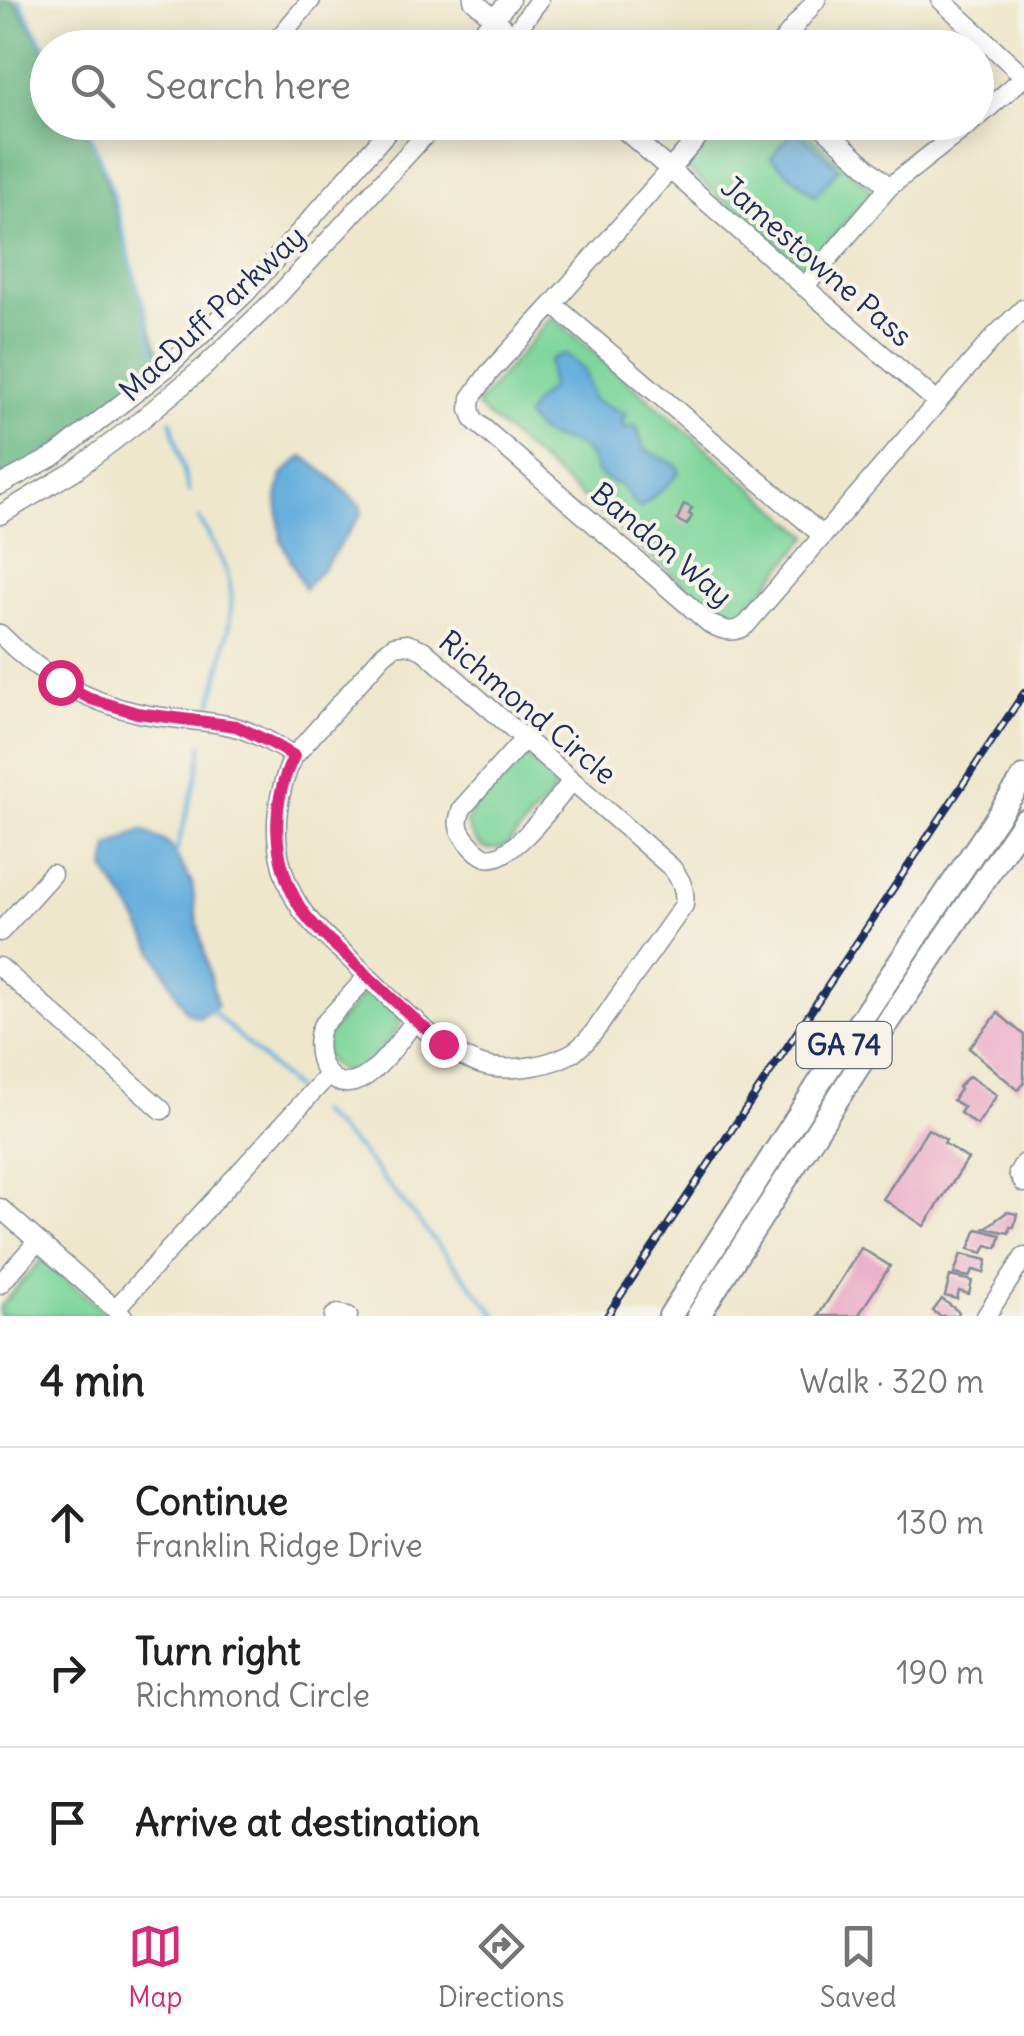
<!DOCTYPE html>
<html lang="en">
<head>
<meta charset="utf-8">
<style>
  body { margin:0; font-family:Delius,sans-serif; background:#f2f2f2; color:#202124 }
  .stop { position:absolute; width:30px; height:30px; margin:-22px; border:8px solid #db2777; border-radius:50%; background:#fff }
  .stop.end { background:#db2777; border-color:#fff; box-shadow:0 2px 10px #0008 }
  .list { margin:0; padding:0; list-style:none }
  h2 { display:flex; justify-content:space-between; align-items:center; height:130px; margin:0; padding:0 40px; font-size:42px }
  h2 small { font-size:32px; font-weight:400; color:#757577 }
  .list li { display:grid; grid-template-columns:65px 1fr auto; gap:30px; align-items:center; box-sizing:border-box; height:150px; padding:0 40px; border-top:2px solid #e0e0e0 }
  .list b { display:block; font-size:38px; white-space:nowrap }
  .list p { margin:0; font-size:32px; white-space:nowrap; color:#757577 }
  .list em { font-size:32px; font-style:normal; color:#757577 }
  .icon { flex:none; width:55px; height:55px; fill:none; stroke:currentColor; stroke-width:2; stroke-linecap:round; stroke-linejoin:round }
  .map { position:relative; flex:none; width:1024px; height:1316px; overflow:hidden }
  .search { position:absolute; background:#fff; box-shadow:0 5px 25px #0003; left:30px; right:30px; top:30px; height:110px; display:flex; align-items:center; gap:25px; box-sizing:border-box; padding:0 35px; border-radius:55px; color:#757577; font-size:38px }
  .sheet { height:580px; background:#fff }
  nav { display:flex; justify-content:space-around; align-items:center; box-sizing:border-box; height:140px; border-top:2px solid #e0e0e0; background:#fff; font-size:28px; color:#757577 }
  nav a { display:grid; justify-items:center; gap:5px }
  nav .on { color:#db2777 }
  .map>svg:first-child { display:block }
  .green { fill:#7fd69b; stroke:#4d827c; stroke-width:2.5 }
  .forest { fill:#67b783; stroke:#417370; stroke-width:2.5 }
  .water { fill:#65aedd; stroke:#406e9e; stroke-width:2.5 }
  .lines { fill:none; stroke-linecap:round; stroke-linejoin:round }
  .stream { stroke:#65aedd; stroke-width:4 }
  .building { fill:#eaacc8 }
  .minor-casing { stroke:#848b95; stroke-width:21 }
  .major-casing { stroke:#848b95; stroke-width:26 }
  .minor { stroke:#fff; stroke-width:18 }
  .major { stroke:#fff; stroke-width:22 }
  .rail-casing { stroke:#1b2f5e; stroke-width:8 }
  .rail { stroke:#f7f3e8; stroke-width:4; stroke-dasharray:11; stroke-linecap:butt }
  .route { stroke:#db2777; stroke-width:12 }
  .labels { text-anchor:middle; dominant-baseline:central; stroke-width:8; stroke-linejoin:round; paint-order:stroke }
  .shield { fill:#f7f3e8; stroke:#5d6a87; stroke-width:2.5 }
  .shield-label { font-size:28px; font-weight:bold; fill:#1b2f5e }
  .street-label { font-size:30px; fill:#1b2f5e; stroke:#f7f3e8 }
</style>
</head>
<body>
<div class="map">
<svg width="1024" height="1316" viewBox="0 0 1024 1316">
  <rect width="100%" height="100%" fill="#f7f3e8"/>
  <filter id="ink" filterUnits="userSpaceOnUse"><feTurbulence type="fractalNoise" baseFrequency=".01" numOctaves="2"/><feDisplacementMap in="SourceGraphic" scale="20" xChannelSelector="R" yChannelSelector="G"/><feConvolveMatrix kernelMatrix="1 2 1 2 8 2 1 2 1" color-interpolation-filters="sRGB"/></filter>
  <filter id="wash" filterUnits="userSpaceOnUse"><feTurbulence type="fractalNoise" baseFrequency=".0048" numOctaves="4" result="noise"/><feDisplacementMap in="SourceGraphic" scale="40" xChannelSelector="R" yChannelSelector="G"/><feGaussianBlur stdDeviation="2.25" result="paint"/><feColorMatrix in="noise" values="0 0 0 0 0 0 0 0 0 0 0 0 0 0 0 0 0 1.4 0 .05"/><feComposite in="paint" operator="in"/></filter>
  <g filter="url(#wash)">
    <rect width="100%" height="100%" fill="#eee7cc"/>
    <path class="green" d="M726 123H796L873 191 803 271 686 168Z
      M552 316 809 536 732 626 476 406Z
      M520 757H529L556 781 554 792 507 845C483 857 474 843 466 822 476 798 502 777 520 757Z
      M373 993 400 1015V1025C381 1048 353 1098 325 1056V1037L362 995Z
      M42 1259 107 1314 109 1316H0V1307Z"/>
    <path class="forest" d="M0 0H14L47 54 48 122 82 123 96 150 164 370 0 485Z"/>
    <path class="water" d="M795 129 839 168 815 196 771 158Z
      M566 355 583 369 593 400 626 414 622 421 623 428 636 426 644 449 677 466 679 471 675 478 640 508 633 502 621 485C584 475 603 464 582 448 573 441 562 441 552 438 540 434 534 426 526 418 531 404 539 397 550 389L549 362 554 357Z
      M303 456 333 479 361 507 362 513 324 567 304 589 281 540 277 497 282 475Z
      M142 830 169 844 192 883 197 921 217 1006 199 1018 186 1011 131 909 105 870 109 847Z"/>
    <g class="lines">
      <path class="stream" d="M19 0 48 53
        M85 122 110 183 154 350
        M171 420 189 492
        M199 518C211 541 229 565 231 592 234 619 218 675 212 703
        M175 856 198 771 202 745
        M210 1009 294 1088
        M318 1112 360 1151 497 1316"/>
    </g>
    <g id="blocks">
      <path class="building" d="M684 504 692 508 689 514 692 516 687 525 677 520Z
        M998 1013 1024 1035V1083L1018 1090 969 1048Z
        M969 1076 997 1095 977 1125 960 1113 964 1107 953 1100 960 1089 958 1087Z
        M928 1129 946 1140 944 1143 968 1159 924 1226 883 1199Z
        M1007 1212 1017 1214 1014 1227H1010L1009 1233 985 1228Z
        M977 1229 1001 1235 997 1248 987 1245 983 1253 969 1249Z
        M861 1248 890 1266 858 1316H818Z
        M961 1254 987 1260 984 1273 973 1270 969 1277 954 1274Z
        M950 1276 972 1281 969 1294 959 1291 957 1299 945 1296Z
        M942 1299 959 1312 957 1316H940L933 1311Z"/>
    </g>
  </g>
  <g filter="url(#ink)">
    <use href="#blocks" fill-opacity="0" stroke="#848b95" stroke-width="2.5"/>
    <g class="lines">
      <defs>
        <path id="minor" d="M473 0 527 48
          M941 0 1024 76
          M270 48 311 0
          M468 48 510 0
          M504 48 539 0
          M777 48 816 0
          M976 119 1024 77
          M615 122 937 402
          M711 122 553 304 489 373 471 398 470 409 474 420 710 624C722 630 735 635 747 624L954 383 994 337 1024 308
          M817 122 889 187
          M804 287 889 187 972 122
          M553 304 823 536
          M0 485 56 455 164 370 246 293 396 122
          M0 515 74 471 141 420 204 367 275 299 437 122
          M0 634C38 673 86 702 139 713 170 720 201 719 231 726 253 731 275 744 294 756
          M407 644 423 650 672 868C681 880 686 889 684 905 662 936 640 967 618 998 605 1016 589 1045 568 1055 544 1067 504 1073 479 1064 437 1049 381 989 349 958 333 943 314 928 301 909 293 897 286 881 282 867 272 830 277 790 294 756L383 655 394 646Z
          M524 739 463 807C456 821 457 830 468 842 472 847 480 855 486 857 511 864 557 799 572 781
          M0 932 52 874
          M0 967 162 1110
          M367 977 322 1026C312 1047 322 1090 354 1082 377 1076 401 1037 416 1020
          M1024 1163 1018 1173 1024 1183
          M0 1208 123 1316
          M0 1284 37 1242
          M116 1308 328 1075
          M334 1316 338 1314 348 1316
          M986 1316 1024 1257"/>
        <path id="major" d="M670 1316 830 1066 1024 777
          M698 1316 860 1064 1024 821"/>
      </defs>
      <use href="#minor" class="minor-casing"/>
      <use href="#major" class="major-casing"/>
      <use href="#minor" class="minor"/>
      <use href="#major" class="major"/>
      <defs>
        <path id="rail" d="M607 1316 1024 693"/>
      </defs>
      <use href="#rail" class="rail-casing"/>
      <use href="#rail" class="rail"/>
    </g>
  </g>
  <g class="lines" filter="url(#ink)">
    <path class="route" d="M60 682 91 699 137 713 236 726 272 743 294 756C270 803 272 859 298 904 311 926 333 943 351 960 381 989 412 1017 443 1044"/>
  </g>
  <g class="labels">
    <rect class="shield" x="796.5" y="1022" width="95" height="46" rx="8"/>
    <g class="shield-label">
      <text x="844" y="1045">GA 74</text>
    </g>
    <g class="street-label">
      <text transform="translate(817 261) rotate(41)">Jamestowne Pass</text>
      <text transform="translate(212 313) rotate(-43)">MacDuff Parkway</text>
      <text transform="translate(662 544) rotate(40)">Bandon Way</text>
      <text transform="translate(528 707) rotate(40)">Richmond Circle</text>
    </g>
  </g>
</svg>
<div class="stop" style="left:60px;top:682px"></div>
<div class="stop end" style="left:443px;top:1044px"></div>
<div class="search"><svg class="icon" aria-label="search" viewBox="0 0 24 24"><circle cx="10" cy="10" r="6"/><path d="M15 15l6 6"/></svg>Search here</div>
</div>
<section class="sheet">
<h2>4 min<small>Walk · 320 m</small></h2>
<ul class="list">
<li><svg class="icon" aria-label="ahead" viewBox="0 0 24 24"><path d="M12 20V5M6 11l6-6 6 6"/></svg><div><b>Continue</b><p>Franklin Ridge Drive</p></div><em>130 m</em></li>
<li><svg class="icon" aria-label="right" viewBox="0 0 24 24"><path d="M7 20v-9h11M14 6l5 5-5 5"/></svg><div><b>Turn right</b><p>Richmond Circle</p></div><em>190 m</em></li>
<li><svg class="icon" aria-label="arrive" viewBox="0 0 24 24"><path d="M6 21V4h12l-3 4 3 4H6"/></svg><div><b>Arrive at destination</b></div></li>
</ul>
</section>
<nav>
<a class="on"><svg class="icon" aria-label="map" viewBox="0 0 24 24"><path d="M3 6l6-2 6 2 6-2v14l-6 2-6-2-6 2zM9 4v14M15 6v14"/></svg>Map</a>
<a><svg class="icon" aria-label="directions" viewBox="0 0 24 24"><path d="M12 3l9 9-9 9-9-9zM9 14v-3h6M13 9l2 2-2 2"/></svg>Directions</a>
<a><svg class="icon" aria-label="saved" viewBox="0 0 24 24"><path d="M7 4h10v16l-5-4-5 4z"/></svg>Saved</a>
</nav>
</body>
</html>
